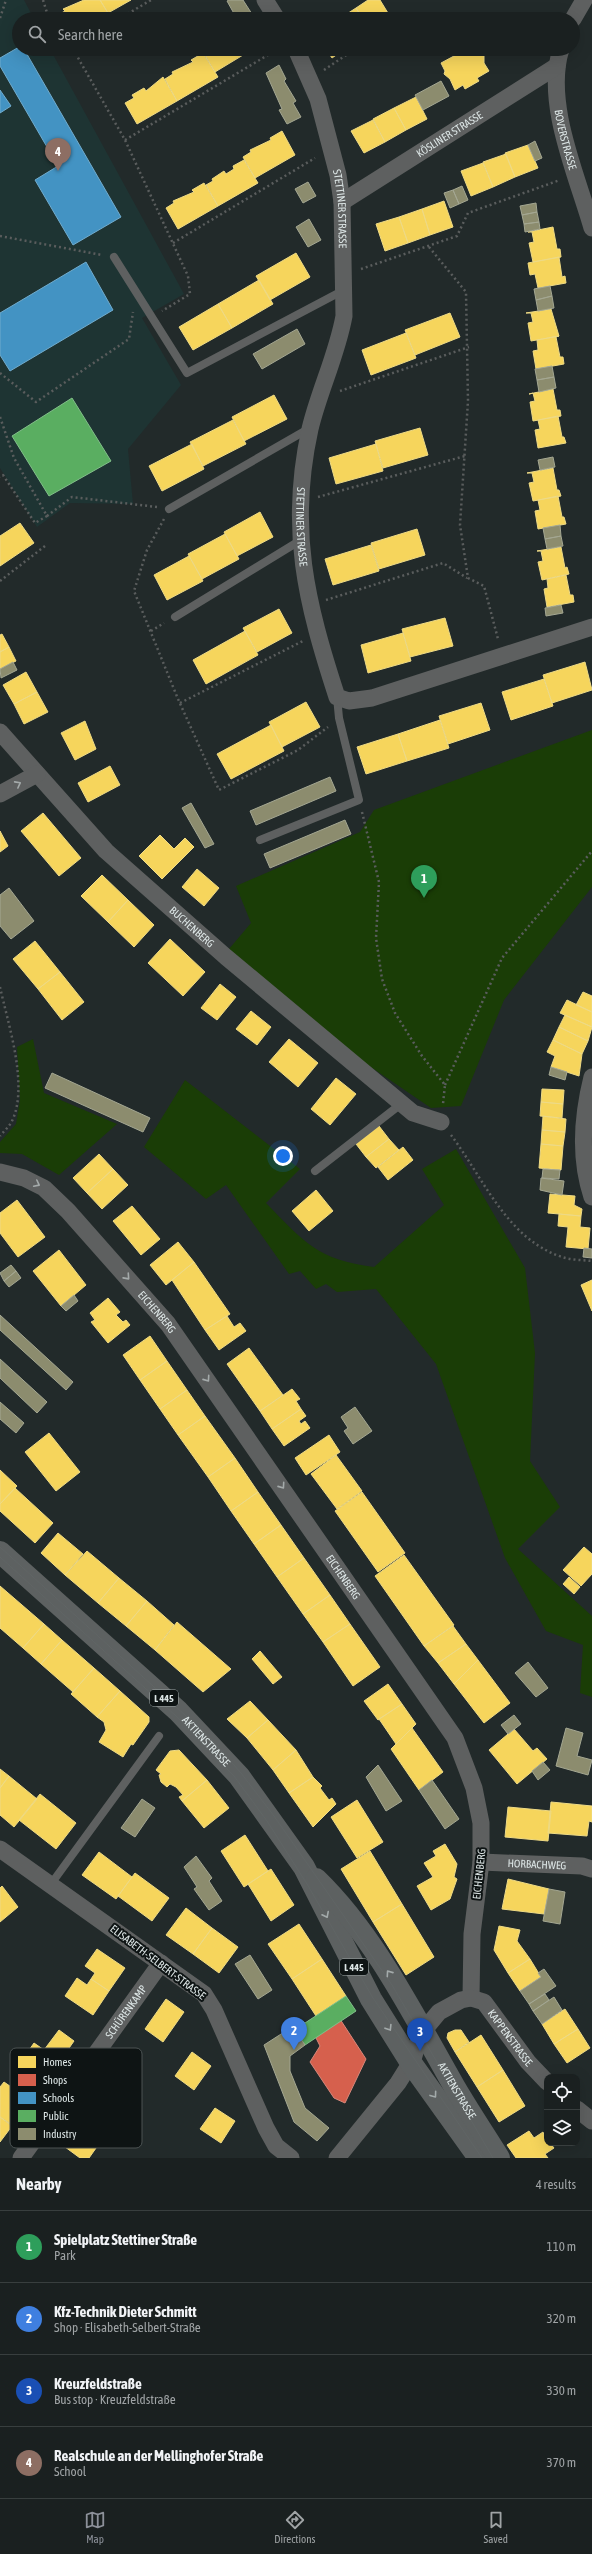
<!DOCTYPE html>
<html lang="en">
<head>
<meta charset="utf-8">
<style>
  body { margin:0; font-family:"Asap Condensed",sans-serif; background:#272d2d; color:#f1f3f6 }
  .controls { position:absolute; right:12px; bottom:12px; display:grid; overflow:hidden; border-radius:8px; box-shadow:0 4px 16px #0002 }
  .controls button { width:36px; height:36px; display:grid; place-items:center; padding:0; border:0; border-bottom:1px solid #383e3e; background:#1a2020; color:#f1f3f6; font:20px sans-serif }
  .you { position:absolute; left:283px; top:1156px; width:14px; height:14px; margin:-10px; border:3px solid #fff; border-radius:50%; background:#1a73e8; box-shadow:0 0 0 6px #1a73e833 }
  .badge { display:grid; place-items:center; width:26px; height:26px; border-radius:50%; background:#8c9099; color:#fff; font-size:13px; font-weight:700 }
  .pin { position:absolute; translate:-50% -33px; filter:drop-shadow(0 1px 2px #0008) }
  .pin::after { content:''; position:absolute; top:21px; width:14px; height:12px; background:inherit; clip-path:polygon(0 0,100% 0,50% 100%) }
  .list { margin:0; padding:0; list-style:none }
  h2 { display:flex; justify-content:space-between; align-items:center; height:52px; margin:0; padding:0 16px; font-size:17px }
  h2 small { font-size:13px; font-weight:400; color:#9fa3a5 }
  .list li { display:grid; grid-template-columns:26px 1fr auto; gap:12px; align-items:center; box-sizing:border-box; height:72px; padding:0 16px; border-top:1px solid #383e3e }
  .list b { display:block; font-size:15px; white-space:nowrap }
  .list p { margin:0; font-size:13px; white-space:nowrap; color:#9fa3a5 }
  .list em { font-size:13px; font-style:normal; color:#9fa3a5 }
  .icon { flex:none; width:22px; height:22px; fill:none; stroke:currentColor; stroke-width:2; stroke-linecap:round; stroke-linejoin:round }
  .map { position:relative; flex:none; width:592px; height:2158px; overflow:hidden }
  .search { position:absolute; background:#1a2020; box-shadow:0 4px 16px #0002; left:12px; right:12px; top:12px; height:44px; display:flex; align-items:center; gap:10px; box-sizing:border-box; padding:0 14px; border-radius:22px; color:#9fa3a5; font-size:15px }
  .sheet { height:340px; background:#1a2020 }
  nav { display:flex; justify-content:space-around; align-items:center; box-sizing:border-box; height:56px; border-top:1px solid #383e3e; background:#1a2020; font-size:11px; color:#9fa3a5 }
  nav a { display:grid; justify-items:center; gap:2px }
  nav .on { color:#8c9099 }
  .map>svg:first-child { display:block }
  .built { fill:#1e3433 }
  .green { fill:#1a3d06 }
  .homes { fill:#f6d55c; stroke:#eeda85 }
  .shops { fill:#d6604d; stroke:#d8887b }
  .schools { fill:#4393c3; stroke:#71acce }
  .public { fill:#5aae61; stroke:#81bf89 }
  .industry { fill:#8c8c6e; stroke:#a4a792 }
  .lines { fill:none; stroke-linecap:round; stroke-linejoin:round }
  .path { stroke:#5a5d5d; stroke-width:2.5; stroke-dasharray:2 3; stroke-linecap:butt }
  .service { stroke:#5e6060; stroke-width:8 }
  .minor { stroke:#5e6060; stroke-width:17 }
  .primary { stroke:#5d6161; stroke-width:22 }
  .tram { stroke:#606565; stroke-width:1 }
  .oneway { stroke:#a4aaaa }
  .oneway2 { stroke:#a3aaaa }
  .labels { text-anchor:middle; dominant-baseline:central; stroke-width:4; stroke-linejoin:round; paint-order:stroke }
  .shield { fill:#0e1414; stroke:#9fa7a7; stroke-width:1 }
  .shield-label { font-size:10px; font-weight:bold; fill:#dde6e6 }
  .street-label { font-size:11px; fill:#dde6e6; stroke:#0e1414 }
  .key { fill:#0e1414; stroke:#4c5353; stroke-width:1 }
  .key-label { font-size:11px; fill:#dde6e6 }
</style>
</head>
<body>
<div class="map">
<svg width="592" height="2158" viewBox="0 0 592 2158">
  <rect width="100%" height="100%" fill="#222a2a"/>
  <path class="built" d="M0 0H24L34 19H19V49H50L184 294 142 318 181 385 128 449 133 504 70 503 37 527 0 468Z"/>
  <path class="green" d="M592 730V887L504 1000 461 1106 431 1108 362 1061 229 949 251 923 236 886 360 832 374 810Z
    M33 1039 44 1093 117 1124 59 1175 22 1154 0 1153V1142L16 1124 20 1100 17 1047Z
    M185 1080 300 1169 266 1203C304 1242 318 1260 374 1267L444 1205 422 1169 456 1149 525 1268 535 1353 530 1461 560 1507 518 1549 592 1616V1697L580 1693 583 1645 546 1631 505 1558 436 1364 376 1289 337 1292 326 1284 316 1289 300 1271 289 1274 226 1185 206 1199 144 1147Z"/>
  <path class="homes" d="M84 0H100L108 13 99 19H58L56 16 65 11 63 9Z
    M100 0H131L108 13Z
    M368 0H380L391 18 363 19 356 8Z
    M356 8 363 19H339Z
    M204 49H253L215 72 202 50Z
    M326 49H345L332 58Z
    M467 49H477L480 54 484 55V63L489 71 477 78 479 81 465 89 463 85 455 90 450 79 444 74 445 71 441 63Z
    M497 49H506L499 53Z
    M203 53 218 77 177 101 165 79 173 74 172 72 193 62 191 60Z
    M163 77 177 101 137 124 125 103 134 98 132 95 144 88 146 91Z
    M416 97 427 119 406 130 394 108Z
    M394 108 406 130 385 142 373 119Z
    M373 120 385 142 364 153 351 131Z
    M282 131 295 155 255 178 243 157 251 152 250 150 271 140 270 138Z
    M528 145 538 168 515 177 505 153Z
    M506 154 515 177 493 187 483 162Z
    M244 160 258 183 218 206 206 185 213 181 212 179 224 171 226 174 234 169 233 166Z
    M483 163 493 187 471 196 461 171Z
    M204 183 218 206 178 229 166 208 174 203 173 201 194 192 192 190Z
    M444 201 453 227 430 235 422 209Z
    M422 209 430 235 408 243 399 217Z
    M399 217 408 243 385 251 376 224Z
    M553 227 557 249H560L561 257 533 262 529 243 534 242 532 232H528Z
    M296 253 310 277 270 300 256 276Z
    M559 257 562 277 565 276 566 283 538 288 535 274 530 275 528 263Z
    M259 280 273 304 232 328 218 304Z
    M218 304 232 328 193 350 179 327Z
    M551 309 559 336 531 341 528 323 533 322 531 313H526Z
    M450 313 460 337 415 355 405 330Z
    M406 333 416 358 371 375 362 350Z
    M559 336 556 337 560 357H563L564 364 536 369 533 351 538 350 537 340Z
    M553 389 557 410H560L561 416 533 421 530 402 535 401 533 393 529 394Z
    M274 395 287 419 244 441 232 417Z
    M558 416 562 437H564L566 443 538 448 535 430 540 429 538 420Z
    M233 420 246 444 203 466 190 442Z
    M420 428 428 455 383 468 375 441Z
    M192 444 204 469 162 491 149 466Z
    M376 444 383 471 336 484 329 458Z
    M553 468 557 490H559L561 496 533 501 529 483 534 482 532 473H527Z
    M558 496 562 517H564L566 524 538 529 535 511 540 510 538 500Z
    M260 512 273 537 237 556 224 532Z
    M20 523 34 543 0 566V536Z
    M417 529 425 555 379 569 371 543Z
    M225 534 239 559 202 579 188 554Z
    M371 545 379 571 333 585 325 559Z
    M561 547 565 568 567 567 569 574 542 580 538 562 543 561 541 551H537Z
    M189 556 203 581 167 600 154 575Z
    M566 575 570 595H573L574 602 547 607 544 589 548 588 547 579Z
    M279 609 292 633 257 652 243 628Z
    M445 618 453 646 410 657 402 629Z
    M245 631 258 655 206 684 193 660Z
    M403 633 411 661 368 673 361 645Z
    M2 634 9 647 0 652V635Z
    M9 647 16 661 0 669V652Z
    M585 662 592 690 552 703 543 675Z
    M26 672 37 692 14 704 3 685Z
    M544 679 553 706 511 720 502 692Z
    M37 692 48 712 24 724 14 704Z
    M306 702 320 727 282 747 269 722Z
    M481 703 490 730 448 744 439 716Z
    M440 720 449 748 407 761 398 734Z
    M85 721 96 749 75 760 61 733Z
    M271 725 284 751 231 779 217 754Z
    M398 734 407 761 366 774 357 747Z
    M110 766 120 785 88 802 78 783Z
    M43 813 81 858 59 876 21 831Z
    M0 831 8 846 0 852Z
    M160 835 174 849 185 838 194 847 162 879 139 856Z
    M197 869 219 888 204 906 182 887Z
    M102 875 128 900 108 922 81 896Z
    M128 900 154 925 134 947 108 922Z
    M170 939 205 972 183 996 148 963Z
    M35 941 60 972 38 989 13 959Z
    M60 972 84 1002 62 1020 38 989Z
    M220 984 236 997 217 1020 201 1008Z
    M583 992 592 996V1012L576 1005Z
    M567 1000 592 1012V1027L560 1013Z
    M251 1011 271 1027 257 1045 236 1029Z
    M565 1015 592 1027 588 1041 559 1027Z
    M559 1027 588 1041 582 1054 553 1040Z
    M289 1039 318 1063 298 1087 269 1062Z
    M553 1040 582 1054 579 1076 551 1067 555 1056 547 1052Z
    M336 1078 356 1094 330 1125 311 1109Z
    M542 1089 564 1090 563 1104 541 1102Z
    M541 1102 563 1104 562 1118 540 1116Z
    M543 1116 566 1119 565 1132 542 1130Z
    M379 1126 389 1139 366 1157 356 1144Z
    M542 1130 565 1132 563 1146 541 1144Z
    M389 1139 399 1150 376 1168 366 1157Z
    M541 1144 563 1146 561 1170 539 1168Z
    M403 1147 413 1160 388 1180 378 1167Z
    M99 1154 113 1169 87 1193 73 1178Z
    M113 1169 128 1185 102 1209 87 1193Z
    M316 1190 333 1211 309 1231 292 1211Z
    M550 1194 575 1196 574 1205 582 1209 581 1216 548 1213Z
    M17 1200 45 1237 18 1257 0 1233V1213Z
    M132 1206 160 1239 141 1255 113 1221Z
    M559 1214 581 1216 580 1227 590 1228 588 1249 566 1247 568 1227 558 1226Z
    M178 1242 194 1262 166 1285 150 1265Z
    M59 1250 86 1285 61 1306 33 1271Z
    M194 1262 230 1314 205 1330 172 1280Z
    M592 1280V1311L581 1285Z
    M108 1298 120 1312 116 1315 123 1322 126 1320 130 1325 108 1343 91 1322 95 1320 90 1313Z
    M227 1316 234 1327 240 1323 246 1331 219 1350 205 1330Z
    M150 1336 167 1361 140 1380 123 1355Z
    M249 1348 283 1395 260 1411 227 1364Z
    M167 1361 187 1390 160 1409 140 1380Z
    M292 1389 300 1399 296 1401 301 1409 272 1429 260 1411Z
    M187 1390 205 1416 178 1435 160 1409Z
    M301 1409 306 1416 299 1421 301 1424 305 1421 310 1428 284 1446 272 1429Z
    M205 1416 235 1458 208 1477 178 1435Z
    M49 1433 80 1472 56 1491 25 1452Z
    M329 1435 340 1452 306 1475 295 1458Z
    M336 1455 362 1491 337 1509 311 1474Z
    M235 1458 258 1492 231 1511 208 1477Z
    M0 1470 17 1486 0 1504Z
    M15 1488 53 1523 35 1543 0 1511V1504Z
    M258 1492 281 1525 254 1544 231 1511Z
    M362 1492 405 1553 378 1572 335 1511Z
    M281 1525 304 1558 277 1577 254 1544Z
    M58 1533 83 1554 65 1575 41 1553Z
    M584 1547 592 1554V1574L581 1586 563 1570Z
    M87 1551 119 1578 98 1603 65 1575Z
    M404 1555 454 1625 424 1646 375 1576Z
    M304 1558 330 1595 303 1614 277 1577Z
    M569 1577 580 1587 574 1594 563 1584Z
    M119 1578 147 1601 126 1626 98 1603Z
    M0 1586 44 1624 23 1648 0 1628Z
    M330 1595 350 1624 323 1642 303 1614Z
    M147 1601 174 1625 155 1650 126 1626Z
    M177 1622 231 1669 203 1692 155 1650Z
    M44 1624 62 1640 41 1664 23 1648Z
    M350 1624 380 1667 353 1686 323 1642Z
    M453 1626 466 1644 438 1663 424 1646Z
    M62 1640 94 1668 73 1692 41 1664Z
    M466 1644 478 1660 454 1684 438 1663Z
    M260 1651 282 1677 273 1684 252 1659Z
    M478 1660 510 1703 484 1723 454 1684Z
    M94 1668 120 1691 97 1717 71 1694Z
    M388 1684 402 1704 378 1720 364 1701Z
    M120 1691 149 1717V1722L133 1745 131 1744 123 1757 99 1742 106 1730 104 1722 97 1717Z
    M250 1701 268 1720 247 1738 227 1719Z
    M402 1704 416 1724 396 1744 379 1719Z
    M268 1720 296 1750 273 1770 247 1738Z
    M412 1728 443 1772 419 1790 391 1749Z
    M514 1729 533 1751 537 1748 547 1759 517 1784 489 1750Z
    M179 1750 207 1780 182 1801 179 1797 183 1795 176 1787 170 1784 167 1787 161 1782 159 1775 161 1774 156 1770 170 1751Z
    M296 1750 313 1777 289 1793 273 1770Z
    M0 1769 9 1776 0 1788Z
    M9 1776 37 1799 14 1827 0 1815V1788Z
    M313 1777 322 1786 320 1788 329 1800 332 1798 336 1804 313 1827 289 1793Z
    M207 1780 229 1808 204 1828 182 1801Z
    M40 1794 76 1823 56 1849 19 1820Z
    M357 1800 383 1842 357 1858 331 1817Z
    M551 1802 592 1806V1822L589 1821 587 1836 548 1833Z
    M508 1807 551 1811 548 1841 505 1837Z
    M245 1835 268 1871 244 1887 221 1851Z
    M445 1844 457 1864 454 1877 457 1879 450 1899 431 1910 417 1886 433 1877 424 1863 436 1856 433 1851Z
    M370 1851 402 1904 373 1922 341 1869Z
    M99 1852 132 1877 116 1899 82 1875Z
    M271 1869 294 1905 271 1921 248 1884Z
    M135 1873 169 1898 152 1921 118 1896Z
    M508 1879 549 1889 544 1914 502 1909Z
    M2 1886 18 1907 0 1922V1888Z
    M402 1904 434 1957 406 1975 373 1922Z
    M186 1908 212 1928 193 1954 166 1935Z
    M299 1924 322 1959 292 1979 268 1944Z
    M499 1926 520 1930 517 1941 530 1959 508 1973 494 1950Z
    M212 1928 238 1947 219 1973 193 1954Z
    M97 1949 125 1968 109 1991 91 1979 95 1973 85 1966Z
    M322 1959 346 1996 316 2016 292 1979Z
    M530 1959 541 1977 520 1991 508 1973Z
    M77 1978 87 1985 91 1979 109 1991 93 2015 65 1996Z
    M166 1999 184 2012 163 2042 145 2029Z
    M565 2009 578 2029 554 2044 542 2024Z
    M578 2029 590 2048 567 2063 554 2044Z
    M59 2030 74 2041 60 2061 44 2050Z
    M455 2030H461L469 2042 455 2052 447 2038 448 2033Z
    M481 2035 503 2070 477 2087 455 2052Z
    M34 2043 60 2061 46 2081 20 2063Z
    M192 2052 211 2066 194 2090 175 2076Z
    M503 2070 525 2106 499 2122 477 2087Z
    M4 2082 30 2100 12 2125 0 2117V2087Z
    M215 2108 235 2121 221 2143 200 2129Z
    M0 2117 12 2126 0 2142Z
    M76 2123 101 2141 89 2158H80L61 2144Z
    M529 2131 534 2138 543 2132 547 2143H550L554 2148 545 2154 548 2158H516L507 2145Z"/>
  <path class="shops" d="M338 2016 366 2059 345 2103 334 2098 310 2062 320 2046 314 2034Z"/>
  <path class="schools" d="M19 47V49H24L121 217 73 245 35 180 58 166 0 66V58Z
    M0 90 11 106 0 113Z
    M86 262 113 310 10 371 0 355V313Z"/>
  <path class="public" d="M72 398 111 461 49 496 12 436Z
    M346 1996 356 2011 305 2045 293 2027 303 2021 305 2023Z"/>
  <path class="industry" d="M229 0H243L252 14 243 19H237L227 1Z
    M279 65 286 79 284 81 296 101 293 103 301 117 287 124 279 110 282 109 266 73Z
    M441 81 449 96 423 110 415 95Z
    M535 141 542 158 535 161 528 145Z
    M308 182 316 196 303 203 295 189Z
    M462 186 468 200 459 204 453 190Z
    M453 190 459 204 450 208 444 193Z
    M536 203 537 212 522 215 520 206Z
    M537 212 539 222 524 224 522 215Z
    M309 219 321 240 308 247 296 227Z
    M539 222 540 229 525 232 524 224Z
    M550 286 552 296 536 300 534 289Z
    M552 296 554 308 538 311 536 300Z
    M297 329 305 344 262 369 253 354Z
    M552 366 554 377 537 380 535 369Z
    M554 377 556 388 539 392 537 380Z
    M553 457 555 467 540 470 538 460Z
    M560 525 561 536 545 539 543 528Z
    M561 536 563 546 547 549 545 539Z
    M561 605 563 613 546 616 545 608Z
    M13 662 17 670 1 678 0 669Z
    M330 777 336 791 256 825 250 811Z
    M191 803 214 844 205 848 182 808Z
    M345 820 351 834 270 868 264 854Z
    M9 888 34 921 11 939 0 926V895Z
    M551 1067 567 1072 565 1080 549 1075Z
    M52 1073 150 1118 143 1132 45 1088Z
    M543 1169 560 1170 559 1179 542 1178Z
    M541 1178 564 1181 562 1195 540 1190Z
    M584 1248 592 1249V1258L583 1257Z
    M11 1265 16 1271 4 1281 0 1273Z
    M16 1271 21 1278 9 1287 4 1281Z
    M74 1295 78 1301 66 1311 61 1306Z
    M0 1315 73 1382 66 1390 0 1330Z
    M0 1359 47 1402 37 1413 0 1378Z
    M0 1402 24 1423 16 1433 0 1419Z
    M355 1407 372 1431 353 1444 344 1431 348 1428 341 1417Z
    M528 1662 548 1688 536 1697 515 1673Z
    M514 1715 521 1724 508 1734 501 1725Z
    M566 1728 583 1733 577 1756 592 1760 588 1775 556 1766Z
    M543 1762 550 1770 538 1780 532 1771Z
    M378 1765 402 1801 386 1811 366 1777Z
    M432 1780 459 1819 445 1829 419 1790Z
    M142 1799 155 1808 135 1837 121 1828Z
    M196 1856 212 1878 209 1881 222 1901 209 1910 194 1889 197 1887 184 1867Z
    M549 1889 565 1892 560 1924 543 1921Z
    M250 1955 272 1990 258 1999 235 1964Z
    M544 1969 556 1986 529 2004 520 1991 541 1977 538 1973Z
    M545 1994 549 2000 533 2011 529 2004Z
    M554 1997 562 2010 542 2024 533 2011Z
    M292 2027 305 2045 290 2056V2071L305 2108 329 2128 317 2141 294 2122 264 2045Z"/>
  <g class="lines">
    <path class="path" d="M43 0 49 19
      M0 18 6 0
      M119 19 151 0
      M73 49 125 140 188 276 190 294 162 311
      M324 70 355 49
      M125 140 278 49
      M0 236 102 255
      M173 243 315 158
      M429 247 466 292 468 401 460 525 468 578 484 586 498 639
      M361 269 457 236 468 213 560 180
      M0 373 36 402 129 339 133 312
      M340 391 469 347
      M0 417 14 458 47 516 35 523 3 475 0 477
      M318 497 465 456
      M47 516 72 497 157 507
      M164 519 147 550 134 591 178 699 219 790 298 750 328 727
      M0 581 45 546
      M326 600 443 563 467 578
      M151 631 164 623
      M180 703 303 641
      M362 812 379 882 376 938 382 979 395 1013 422 1056 445 1085 443 1104
      M0 987C8 1024 29 1086 12 1121 9 1127 4 1131 0 1136
      M445 1085 502 958 592 851
      M451 1135C484 1179 507 1239 562 1257 571 1260 582 1260 592 1261"/>
    <path class="service" d="M114 257 187 373 344 290
      M169 509 310 428
      M175 617 301 540
      M260 840 359 800 339 718 337 697
      M315 1171 401 1104
      M51 1884 159 1736"/>
    <g class="minor">
      <path d="M265 0 277 19"/>
      <path d="M573 19 584 0"/>
      <path id="s1" d="M296 49 318 99 338 175 342 202 344 316C337 355 319 391 310 429 288 529 306 602 337 697L349 701 372 698 592 627"/>
      <path id="s2" d="M561 49C544 103 577 175 592 228"/>
      <path id="s3" d="M342 202 557 66"/>
      <path id="s4" d="M0 732 106 851 226 957 413 1113 441 1122"/>
      <path d="M0 794 37 774"/>
      <path d="M592 1077C582 1117 579 1158 592 1197"/>
      <path id="s5" d="M0 1172 24 1178 44 1188 68 1211 168 1324 455 1738 474 1788 481 1823V1862L472 1934 471 1998"/>
      <path d="M0 1849 204 1994 214 2010 266 2128 276 2146 291 2158"/>
      <path id="s6" d="M481 1862 582 1866 592 1869"/>
      <path d="M577 2109 592 2121"/>
      <path id="s7" d="M21 2158 161 1963"/>
      <path id="s8" d="M337 2158 398 2083 413 2059 420 2035 439 2012 461 2000 471 1998 484 2002 528 2062 547 2082"/>
    </g>
    <g class="primary">
      <path id="s9" d="M0 1552 178 1711 239 1776 304 1867 371 1999 411 2063 479 2158"/>
      <path id="s10" d="M316 1879C374 1935 414 2016 454 2086 468 2110 484 2134 499 2158"/>
    </g>
    <path class="tram" d="M0 1547 208 1736 241 1773 274 1816 392 1985 493 2158
      M0 1557 176 1716 234 1776 267 1821 307 1884 373 1998 482 2158"/>
  </g>
  <defs><path id="oneway-chevron" d="M-2-3.5L2.5 0L-2 3.5" fill="none" stroke-width="1.6" stroke-linecap="round" stroke-linejoin="round"/></defs>
  <g class="oneway">
    <use href="#oneway-chevron" transform="translate(18 784) rotate(-28)"/>
    <use href="#oneway-chevron" transform="translate(37 1184) rotate(27)"/>
    <use href="#oneway-chevron" transform="translate(127 1277) rotate(48)"/>
    <use href="#oneway-chevron" transform="translate(207 1379) rotate(55)"/>
    <use href="#oneway-chevron" transform="translate(282 1486) rotate(55)"/>
  </g>
  <g class="oneway2">
    <use href="#oneway-chevron" transform="translate(326 1915) rotate(63)"/>
    <use href="#oneway-chevron" transform="translate(389 1973) rotate(-125)"/>
    <use href="#oneway-chevron" transform="translate(389 2028) rotate(58)"/>
    <use href="#oneway-chevron" transform="translate(434 2095) rotate(54)"/>
  </g>
  <g class="labels">
    <g class="shield">
      <rect x="150" y="1690" width="28" height="16" rx="3"/>
      <rect x="340" y="1959" width="28" height="16" rx="3"/>
    </g>
    <g class="shield-label">
      <text x="164" y="1698">L 445</text>
      <text x="354" y="1967">L 445</text>
    </g>
    <g class="street-label">
      <text stroke="none"><textPath href="#s3" startOffset="127">KÖSLINER STRASSE</textPath></text>
      <text stroke="none"><textPath href="#s2" startOffset="92">BOVERSTRASSE</textPath></text>
      <text stroke="none"><textPath href="#s1" startOffset="167">STETTINER STRASSE</textPath></text>
      <text stroke="none"><textPath href="#s1" startOffset="491">STETTINER STRASSE</textPath></text>
      <text stroke="none"><textPath href="#s4" startOffset="274">BUCHENBERG</textPath></text>
      <text stroke="none"><textPath href="#s5" startOffset="215">EICHENBERG</textPath></text>
      <text stroke="none"><textPath href="#s5" startOffset="539">EICHENBERG</textPath></text>
      <text stroke="none"><textPath href="#s9" startOffset="280">AKTIENSTRASSE</textPath></text>
      <text stroke="none"><textPath href="#s6" startOffset="56">HORBACHWEG</textPath></text>
      <text transform="translate(479 1874) rotate(-84)">EICHENBERG</text>
      <text transform="translate(158 1962) rotate(37)">ELISABETH-SELBERT-STRASSE</text>
      <text stroke="none"><textPath href="#s7" startOffset="180">SCHÜRENKAMP</textPath></text>
      <text stroke="none"><textPath href="#s8" startOffset="273">KAPPENSTRASSE</textPath></text>
      <text stroke="none"><textPath href="#s10" startOffset="255">AKTIENSTRASSE</textPath></text>
    </g>
  </g>
  <rect x="10" y="2048" width="132" height="100" rx="6" class="key"/>
  <rect x="18" y="2056" width="18" height="12" fill="#f6d55c"/>
  <rect x="18" y="2074" width="18" height="12" fill="#d6604d"/>
  <rect x="18" y="2092" width="18" height="12" fill="#4393c3"/>
  <rect x="18" y="2110" width="18" height="12" fill="#5aae61"/>
  <rect x="18" y="2128" width="18" height="12" fill="#8c8c6e"/>
  <g class="key-label">
    <text x="43" y="2066">Homes</text>
    <text x="43" y="2084">Shops</text>
    <text x="43" y="2102">Schools</text>
    <text x="43" y="2120">Public</text>
    <text x="43" y="2138">Industry</text>
  </g>
</svg>
<div class="controls">
<button><svg class="icon" aria-label="locate" viewBox="0 0 24 24"><circle cx="12" cy="12" r="6"/><path d="M12 2v4M12 18v4M2 12h4M18 12h4"/></svg></button>
<button><svg class="icon" aria-label="layers" viewBox="0 0 24 24"><path d="M12 4l9 5-9 5-9-5zM3 14l9 5 9-5"/></svg></button>
</div>
<div class="you"></div>
<div class="pin badge" style="left:424px;top:898px;background:#2e9e5b">1</div>
<div class="pin badge" style="left:294px;top:2050px;background:#3f7fe0">2</div>
<div class="pin badge" style="left:420px;top:2051px;background:#1a4fb4">3</div>
<div class="pin badge" style="left:58px;top:171px;background:#8d6e63">4</div>
<div class="search"><svg class="icon" aria-label="search" viewBox="0 0 24 24"><circle cx="10" cy="10" r="6"/><path d="M15 15l6 6"/></svg>Search here</div>
</div>
<section class="sheet">
<h2>Nearby<small>4 results</small></h2>
<ul class="list">
<li><span class="badge" style="background:#2e9e5b">1</span><div><b>Spielplatz Stettiner Straße</b><p>Park</p></div><em>110 m</em></li>
<li><span class="badge" style="background:#3f7fe0">2</span><div><b>Kfz-Technik Dieter Schmitt</b><p>Shop · Elisabeth-Selbert-Straße</p></div><em>320 m</em></li>
<li><span class="badge" style="background:#1a4fb4">3</span><div><b>Kreuzfeldstraße</b><p>Bus stop · Kreuzfeldstraße</p></div><em>330 m</em></li>
<li><span class="badge" style="background:#8d6e63">4</span><div><b>Realschule an der Mellinghofer Straße</b><p>School</p></div><em>370 m</em></li>
</ul>
</section>
<nav>
<a class="on"><svg class="icon" aria-label="map" viewBox="0 0 24 24"><path d="M3 6l6-2 6 2 6-2v14l-6 2-6-2-6 2zM9 4v14M15 6v14"/></svg>Map</a>
<a><svg class="icon" aria-label="directions" viewBox="0 0 24 24"><path d="M12 3l9 9-9 9-9-9zM9 14v-3h6M13 9l2 2-2 2"/></svg>Directions</a>
<a><svg class="icon" aria-label="saved" viewBox="0 0 24 24"><path d="M7 4h10v16l-5-4-5 4z"/></svg>Saved</a>
</nav>
</body>
</html>
